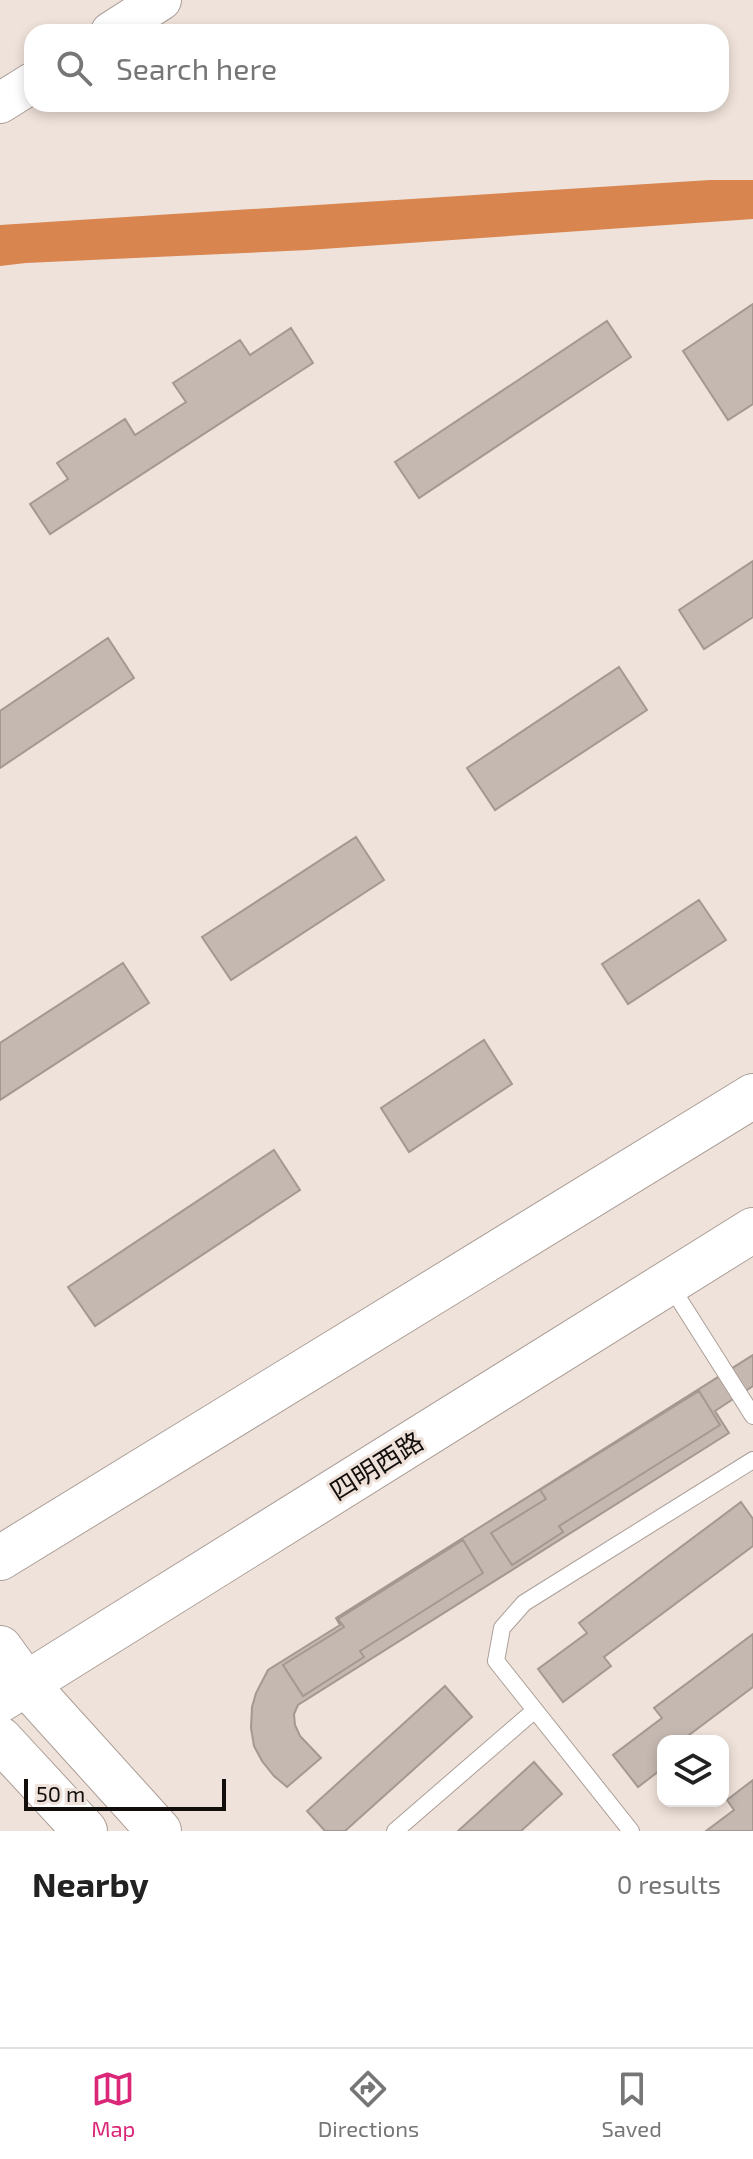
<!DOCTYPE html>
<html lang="en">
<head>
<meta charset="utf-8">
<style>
  body { margin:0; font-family:"Exo 2","Noto Sans SC",sans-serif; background:#f6f6f6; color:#222 }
  .controls { position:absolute; right:24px; bottom:24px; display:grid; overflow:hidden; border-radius:16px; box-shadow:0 4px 12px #0003 }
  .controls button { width:72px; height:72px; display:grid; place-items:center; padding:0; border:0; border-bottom:2px solid #e0e0e0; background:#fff; color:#222; font:40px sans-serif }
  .scale { position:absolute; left:24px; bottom:20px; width:202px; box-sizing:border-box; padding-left:8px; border:4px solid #120e0c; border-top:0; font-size:22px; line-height:28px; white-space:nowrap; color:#120e0c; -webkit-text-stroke:6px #efe2da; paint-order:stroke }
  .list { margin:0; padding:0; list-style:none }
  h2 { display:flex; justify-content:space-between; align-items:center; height:104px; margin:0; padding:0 32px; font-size:34px }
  h2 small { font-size:26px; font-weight:400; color:#767676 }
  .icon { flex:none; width:44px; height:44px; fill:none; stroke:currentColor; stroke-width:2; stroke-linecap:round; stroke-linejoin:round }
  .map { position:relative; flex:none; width:753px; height:1831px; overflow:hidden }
  .search { position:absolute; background:#fff; box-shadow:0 4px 12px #0003; left:24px; right:24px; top:24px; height:88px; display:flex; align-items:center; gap:20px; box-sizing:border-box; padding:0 28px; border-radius:24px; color:#767676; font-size:30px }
  .sheet { height:216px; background:#fff }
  nav { display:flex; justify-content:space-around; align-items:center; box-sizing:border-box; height:112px; border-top:2px solid #e0e0e0; background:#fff; font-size:22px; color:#767676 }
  nav a { display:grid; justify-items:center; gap:4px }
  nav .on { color:#db2777 }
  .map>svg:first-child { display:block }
  .water { fill:#d88550 }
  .building { fill:#c5b8b0; stroke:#a49891; stroke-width:2 }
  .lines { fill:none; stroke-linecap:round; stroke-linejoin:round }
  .service-casing { stroke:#ab9e97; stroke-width:18 }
  .tertiary-casing { stroke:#ab9e97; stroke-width:42 }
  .secondary-casing { stroke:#ab9e97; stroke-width:46 }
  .primary-casing { stroke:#ab9e97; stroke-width:46 }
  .service { stroke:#fff; stroke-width:16 }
  .tertiary { stroke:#fff; stroke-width:40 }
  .secondary { stroke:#fff; stroke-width:44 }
  .primary { stroke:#fff; stroke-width:44 }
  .labels { text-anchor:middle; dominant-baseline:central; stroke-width:6; stroke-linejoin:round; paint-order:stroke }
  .street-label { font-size:26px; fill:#120e0c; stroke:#efe2da }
</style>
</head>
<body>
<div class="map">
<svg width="753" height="1831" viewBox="0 0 753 1831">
  <rect width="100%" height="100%" fill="#efe2da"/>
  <path class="water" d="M710 180H753V219L308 250 26 263 0 266V225Z"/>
  <path class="building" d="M753 304V404L728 420 683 351Z
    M607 321 631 357 419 498 395 462Z
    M291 328 313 363 50 534 30 504 68 479 57 463 125 419 135 435 186 402 173 383 240 340 250 355Z
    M753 561V617L704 649 679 610Z
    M108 638 134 678 0 768V711Z
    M619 667 647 710 495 810 467 768Z
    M356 837 384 880 231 980 202 937Z
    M699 900 726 940 628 1004 602 964Z
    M123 963 149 1003 0 1100V1043Z
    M484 1040 512 1084 409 1152 381 1108Z
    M274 1150 300 1190 95 1326 68 1287Z
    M753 1355V1386L715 1411 729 1433 298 1705 294 1714 295 1725 300 1736 321 1758 287 1787 274 1776 262 1761 254 1746 251 1728 252 1707 256 1693 268 1670 340 1625 336 1618Z
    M699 1391 720 1425 559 1526 563 1532 512 1565 491 1533 546 1499 540 1490Z
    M741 1502 753 1519V1546L604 1657 611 1666 563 1702 538 1669 587 1633 579 1623Z
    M463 1540 483 1573 360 1651 364 1657 303 1696 283 1665 344 1627 338 1619Z
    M753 1634V1687L681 1741H663V1768L638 1787 613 1755 662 1718 654 1708Z
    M445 1686 472 1717 345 1831H325L307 1811Z
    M534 1762 562 1794 521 1831H458Z
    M753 1780V1831H706L734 1810 727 1800Z"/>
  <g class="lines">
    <defs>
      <path id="service" d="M670 1285 753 1416
        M395 1831 535 1710
        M631 1831 496 1661 502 1628 524 1603 753 1460"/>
      <path id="tertiary" d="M111 32 161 0
        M0 103 32 83"/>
      <path id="secondary" d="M0 1558 753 1096
        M0 1700 753 1230"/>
      <path id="primary" d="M0 1648 26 1684 159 1831
        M0 1739 85 1831"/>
    </defs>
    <use href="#service" class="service-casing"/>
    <use href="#tertiary" class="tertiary-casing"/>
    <use href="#secondary" class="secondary-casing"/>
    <use href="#primary" class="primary-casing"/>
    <use href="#service" class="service"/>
    <use href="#tertiary" class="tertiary"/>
    <use href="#secondary" class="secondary"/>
    <use href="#primary" class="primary"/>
  </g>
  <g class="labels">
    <g class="street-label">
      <text transform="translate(376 1465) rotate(-32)">四明西路</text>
    </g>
  </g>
</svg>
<div class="controls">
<button><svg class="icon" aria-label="layers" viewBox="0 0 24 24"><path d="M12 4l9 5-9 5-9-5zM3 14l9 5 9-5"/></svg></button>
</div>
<div class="scale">50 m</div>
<div class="search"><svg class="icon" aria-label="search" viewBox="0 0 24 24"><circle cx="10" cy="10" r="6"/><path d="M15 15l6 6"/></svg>Search here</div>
</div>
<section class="sheet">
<h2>Nearby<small>0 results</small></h2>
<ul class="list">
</ul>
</section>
<nav>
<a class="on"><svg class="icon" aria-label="map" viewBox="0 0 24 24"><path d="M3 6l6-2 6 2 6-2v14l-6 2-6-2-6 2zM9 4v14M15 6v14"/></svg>Map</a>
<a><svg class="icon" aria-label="directions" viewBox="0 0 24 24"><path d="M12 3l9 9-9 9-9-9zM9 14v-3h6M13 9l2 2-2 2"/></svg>Directions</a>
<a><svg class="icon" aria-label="saved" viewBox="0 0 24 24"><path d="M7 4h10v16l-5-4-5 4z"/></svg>Saved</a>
</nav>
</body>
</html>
